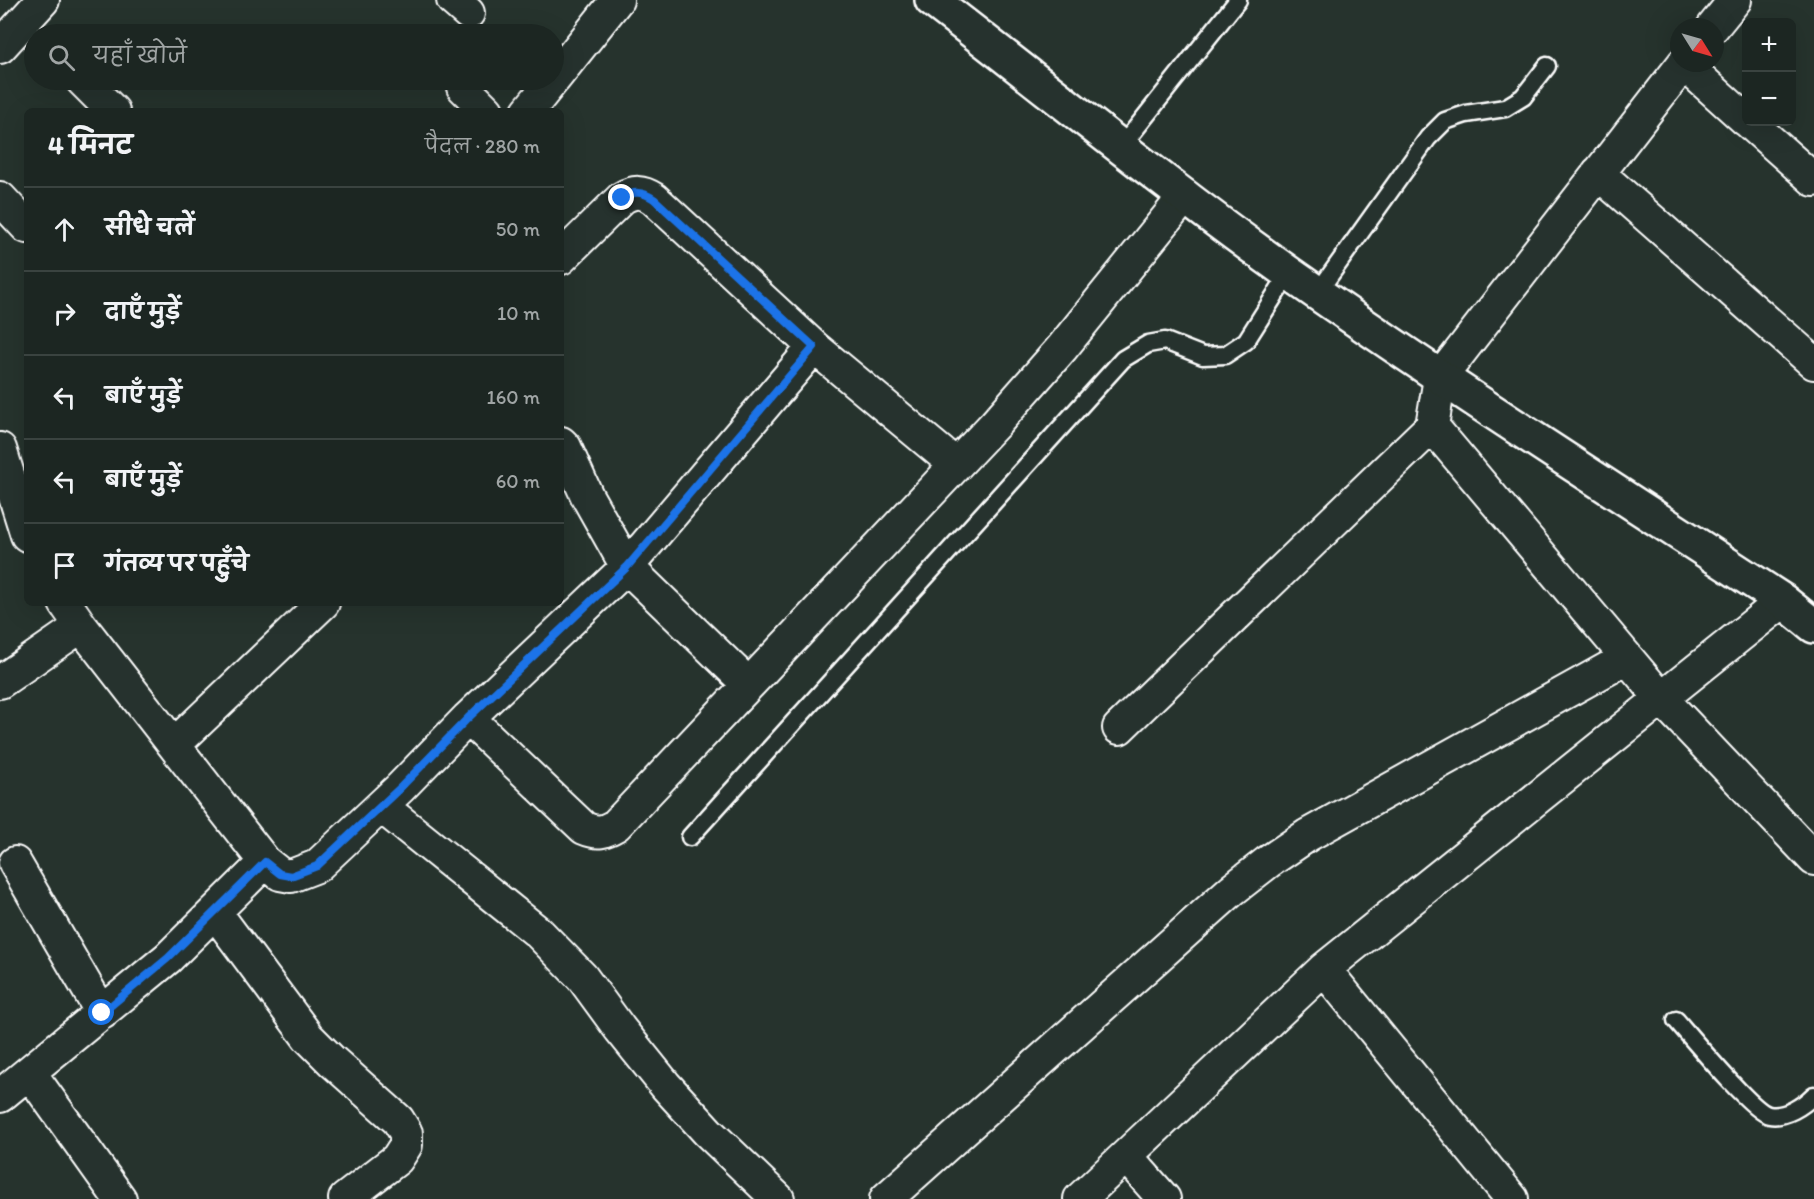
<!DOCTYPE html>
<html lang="hi">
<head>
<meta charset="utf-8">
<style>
  body { margin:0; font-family:Itim,"Playpen Sans Deva",sans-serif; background:#29322f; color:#f1f3f6 }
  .controls { position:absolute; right:18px; top:18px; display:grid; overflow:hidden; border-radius:9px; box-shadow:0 6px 24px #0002 }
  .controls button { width:54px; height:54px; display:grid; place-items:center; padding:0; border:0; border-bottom:2px solid #3a4340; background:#1c2622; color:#f1f3f6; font:30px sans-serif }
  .compass { position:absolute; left:1670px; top:18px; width:54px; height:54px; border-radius:50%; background:#1c2622; box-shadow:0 6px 24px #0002; rotate:127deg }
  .stop { position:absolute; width:18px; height:18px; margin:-14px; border:4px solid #1a73e8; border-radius:50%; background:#fff }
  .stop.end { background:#1a73e8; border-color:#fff; box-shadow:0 2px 6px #0008 }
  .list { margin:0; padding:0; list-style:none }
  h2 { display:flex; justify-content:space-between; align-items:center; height:78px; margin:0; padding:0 24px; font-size:26px }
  h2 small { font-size:20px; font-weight:400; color:#a0a5a5 }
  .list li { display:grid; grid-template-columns:39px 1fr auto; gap:18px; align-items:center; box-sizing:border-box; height:84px; padding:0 24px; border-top:2px solid #3a4340 }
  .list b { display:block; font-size:22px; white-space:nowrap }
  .list em { font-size:20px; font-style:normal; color:#a0a5a5 }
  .icon { flex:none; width:33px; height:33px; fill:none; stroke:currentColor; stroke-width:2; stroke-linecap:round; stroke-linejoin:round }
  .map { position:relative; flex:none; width:1814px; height:1199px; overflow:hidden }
  .search { position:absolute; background:#1c2622; box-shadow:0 6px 24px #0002; left:24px; top:24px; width:540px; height:66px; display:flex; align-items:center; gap:15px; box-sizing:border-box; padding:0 21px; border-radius:33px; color:#a0a5a5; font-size:22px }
  .panel { position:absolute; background:#1c2622; box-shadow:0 6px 24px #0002; left:24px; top:108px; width:540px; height:498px; border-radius:9px }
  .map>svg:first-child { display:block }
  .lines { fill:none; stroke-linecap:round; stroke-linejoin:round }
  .service-casing { stroke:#fff; stroke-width:21 }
  .minor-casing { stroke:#fff; stroke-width:36 }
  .trunk-casing { stroke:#fff; stroke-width:38 }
  .service { stroke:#26332d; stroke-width:16 }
  .minor { stroke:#26332d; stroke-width:32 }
  .trunk { stroke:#26332d; stroke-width:33 }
  .route { stroke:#1a73e8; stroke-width:8 }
</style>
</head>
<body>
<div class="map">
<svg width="1814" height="1199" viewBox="0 0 1814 1199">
  <rect width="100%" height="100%" fill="#26332d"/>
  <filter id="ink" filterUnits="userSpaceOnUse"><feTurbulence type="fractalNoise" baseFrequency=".0167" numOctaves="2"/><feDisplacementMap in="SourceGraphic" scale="12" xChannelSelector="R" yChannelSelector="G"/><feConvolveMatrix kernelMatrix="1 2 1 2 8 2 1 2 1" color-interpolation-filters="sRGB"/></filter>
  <g filter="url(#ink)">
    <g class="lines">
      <defs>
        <path id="service" d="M1121 147 1238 0
          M1318 292 1428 138 1445 121 1466 114 1505 108 1523 97 1547 66
          M690 837 1123 359 1148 344 1165 341 1203 356 1225 355 1246 341 1289 273
          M1676 1020C1690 1036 1753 1112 1769 1115 1785 1118 1803 1106 1814 1095"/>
        <path id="minor" d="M453 0 468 13
          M1713 27 1735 0
          M0 47 43 0
          M1684 63 1440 378 1432 426 1661 698 1814 859
          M1684 64 1746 120
          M554 79 617 0
          M82 80 113 111
          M463 87 487 111
          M528 111 553 80
          M1749 122 1814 180
          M1598 173 1814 363
          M0 198 27 227
          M561 258 622 198C634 191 642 191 654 199L814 347 956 465
          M561 443 565 447 587 496 627 567 748 684
          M0 449 27 535
          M65 603 81 626 265 862 280 874 291 876 317 866 400 788 468 718 627 567 814 347
          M0 682 81 626
          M468 718 584 828C598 834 604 832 616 825L995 424 1062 348 1185 196
          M1119 728 1432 426
          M174 745 323 603
          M381 806 539 933 582 977 620 1029 666 1086 708 1132 778 1199
          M15 863 102 1013
          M215 912 308 1037 332 1061 398 1120 406 1133V1145L397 1159 345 1199
          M1324 969 1512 1199
          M30 1073 120 1199
          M0 1096 168 958 265 862
          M1126 1156 1164 1199
          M886 1199 1232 890 1268 862 1308 835 1627 658
          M1080 1199 1324 969 1783 601"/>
        <path id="trunk" d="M932 0C1051 91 1167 187 1290 274 1451 387 1618 493 1783 601L1814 626"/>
      </defs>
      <use href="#service" class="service-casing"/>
      <use href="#minor" class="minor-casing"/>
      <use href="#trunk" class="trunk-casing"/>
      <use href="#service" class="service"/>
      <use href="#minor" class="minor"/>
      <use href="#trunk" class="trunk"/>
    </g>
  </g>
  <g class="lines" filter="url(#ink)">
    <path class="route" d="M102 1013 168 958 265 862 280 874 291 876 317 866 400 788 468 718 627 567 814 347 654 199C642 191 634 191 622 198"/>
  </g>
</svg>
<div class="controls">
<button>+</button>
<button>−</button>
</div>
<svg class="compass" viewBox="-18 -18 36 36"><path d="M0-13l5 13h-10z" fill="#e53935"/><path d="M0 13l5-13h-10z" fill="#a0a5a5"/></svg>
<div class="stop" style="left:102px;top:1013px"></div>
<div class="stop end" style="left:622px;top:198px"></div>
<div class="search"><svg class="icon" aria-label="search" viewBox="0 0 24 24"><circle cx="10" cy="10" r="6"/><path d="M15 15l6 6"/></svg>यहाँ खोजें</div>
<section class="panel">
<h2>4 मिनट<small>पैदल · 280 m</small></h2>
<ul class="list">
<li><svg class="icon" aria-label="ahead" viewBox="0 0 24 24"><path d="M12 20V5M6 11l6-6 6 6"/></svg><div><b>सीधे चलें</b></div><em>50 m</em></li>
<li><svg class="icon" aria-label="right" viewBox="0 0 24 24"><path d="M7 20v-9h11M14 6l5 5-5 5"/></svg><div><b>दाएँ मुड़ें</b></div><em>10 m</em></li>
<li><svg class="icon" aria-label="left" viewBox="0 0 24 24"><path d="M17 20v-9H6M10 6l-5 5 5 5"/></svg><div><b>बाएँ मुड़ें</b></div><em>160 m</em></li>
<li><svg class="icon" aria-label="left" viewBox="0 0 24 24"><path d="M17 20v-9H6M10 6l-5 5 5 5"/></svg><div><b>बाएँ मुड़ें</b></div><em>60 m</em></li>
<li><svg class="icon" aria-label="arrive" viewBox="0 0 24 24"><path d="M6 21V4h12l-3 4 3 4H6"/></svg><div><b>गंतव्य पर पहुँचे</b></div></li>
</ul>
</section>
</div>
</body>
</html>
